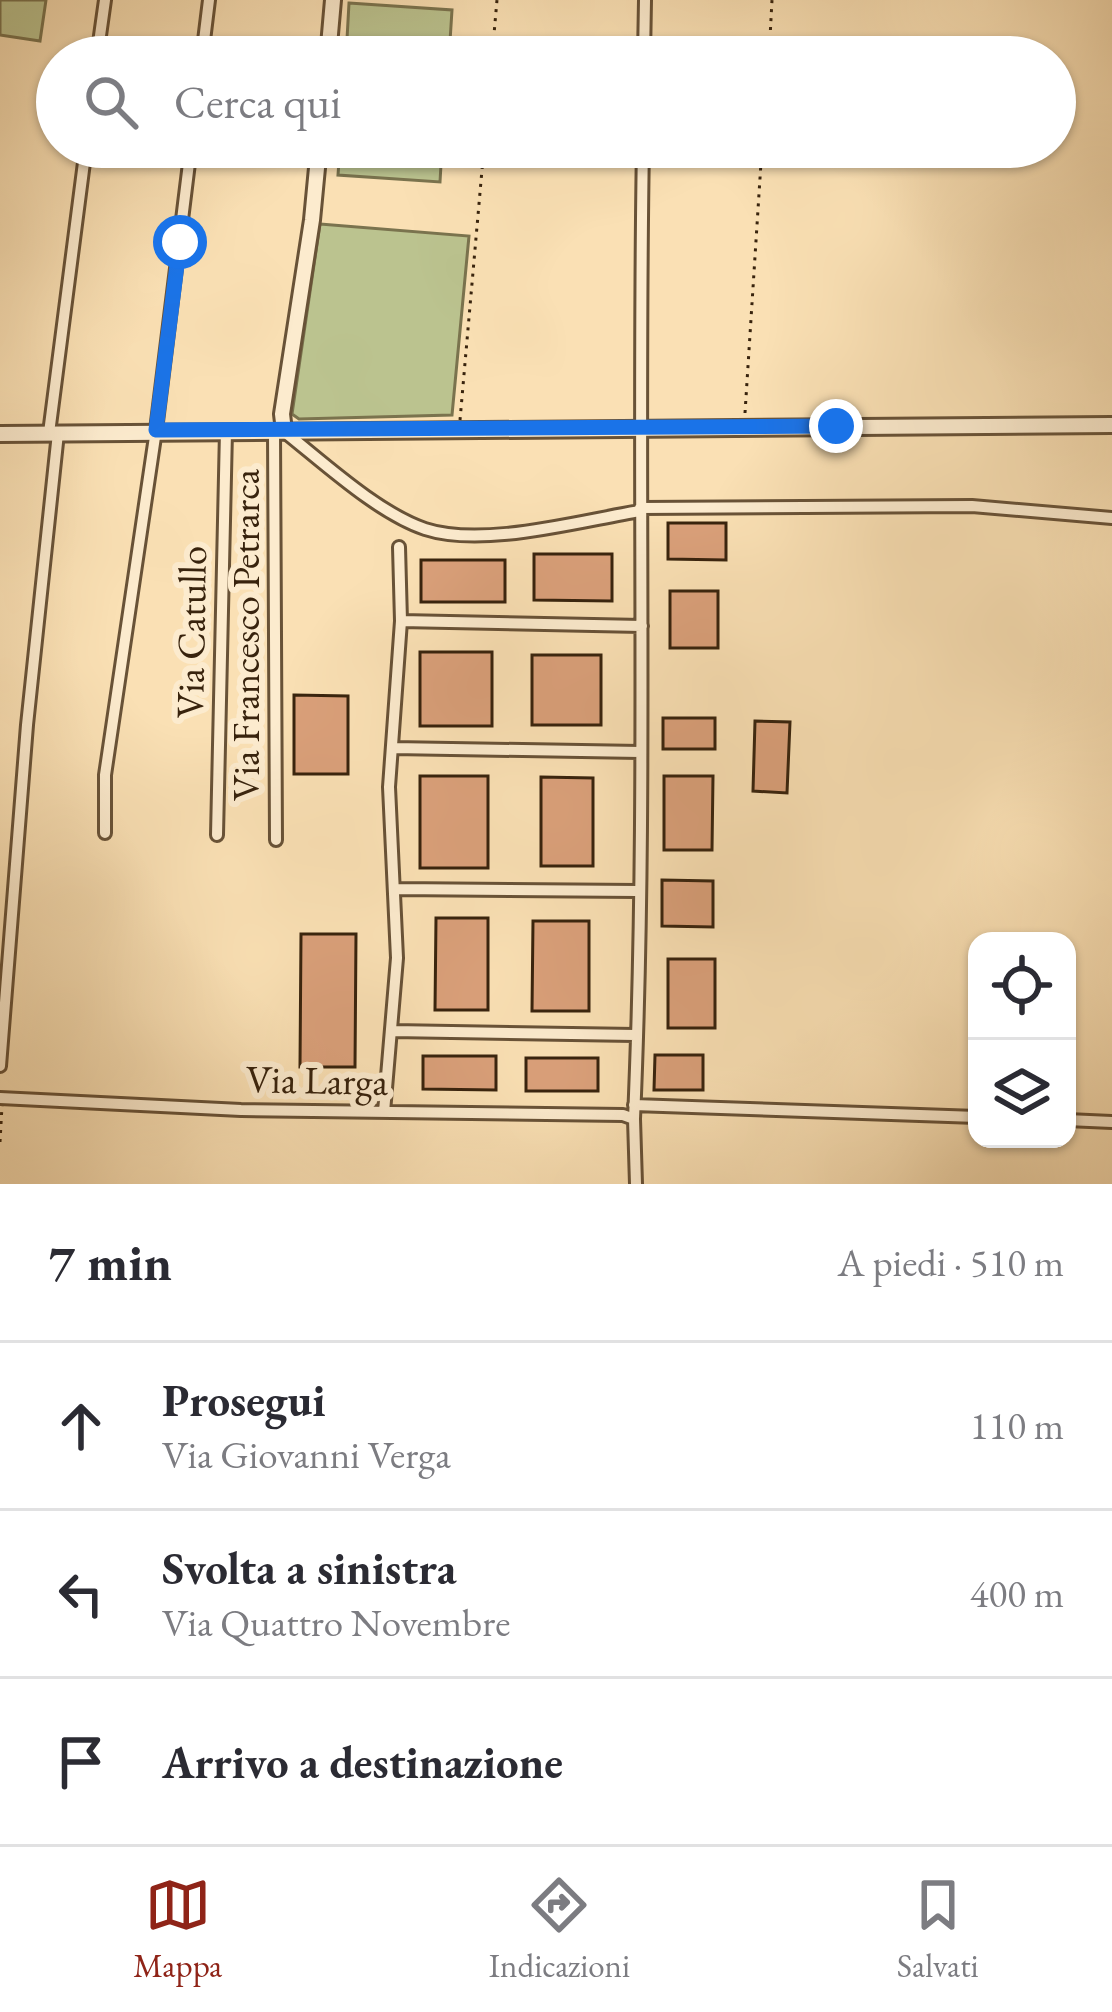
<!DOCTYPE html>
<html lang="it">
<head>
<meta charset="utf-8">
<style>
  body { margin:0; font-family:"EB Garamond",serif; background:#f7f7f7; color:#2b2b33 }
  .controls { position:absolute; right:36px; bottom:36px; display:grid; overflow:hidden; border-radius:24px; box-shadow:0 3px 9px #0004 }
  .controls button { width:108px; height:108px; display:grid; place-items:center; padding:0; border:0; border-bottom:3px solid #e1e1e2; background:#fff; color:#2b2b33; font:60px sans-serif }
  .stop { position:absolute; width:36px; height:36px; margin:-27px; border:9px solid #1a73e8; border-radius:50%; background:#fff }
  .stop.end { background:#1a73e8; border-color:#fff; box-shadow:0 3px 12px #0008 }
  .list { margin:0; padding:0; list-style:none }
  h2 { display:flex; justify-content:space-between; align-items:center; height:156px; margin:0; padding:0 48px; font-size:51px }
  h2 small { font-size:39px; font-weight:400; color:#7c7c81 }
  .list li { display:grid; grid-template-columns:78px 1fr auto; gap:36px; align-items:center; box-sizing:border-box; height:168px; padding:0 48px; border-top:3px solid #e1e1e2 }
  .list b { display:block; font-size:45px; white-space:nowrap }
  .list p { margin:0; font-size:39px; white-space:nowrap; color:#7c7c81 }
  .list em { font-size:39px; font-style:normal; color:#7c7c81 }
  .icon { flex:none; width:66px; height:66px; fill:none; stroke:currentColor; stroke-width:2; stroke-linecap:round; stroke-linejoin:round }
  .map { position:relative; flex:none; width:1112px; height:1184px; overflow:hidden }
  .search { position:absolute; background:#fff; box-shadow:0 3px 9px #0004; left:36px; right:36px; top:36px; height:132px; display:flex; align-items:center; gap:30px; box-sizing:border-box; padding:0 42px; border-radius:66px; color:#7c7c81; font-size:45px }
  .sheet { height:660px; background:#fff }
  nav { display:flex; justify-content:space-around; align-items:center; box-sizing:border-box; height:168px; border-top:3px solid #e1e1e2; background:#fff; font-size:33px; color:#7c7c81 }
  nav a { display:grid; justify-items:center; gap:6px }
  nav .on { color:#8f2418 }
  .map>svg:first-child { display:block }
  .green { fill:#bbc38f; stroke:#7a734e; stroke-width:3 }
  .building { fill:#daa07a; stroke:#38230d; stroke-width:3 }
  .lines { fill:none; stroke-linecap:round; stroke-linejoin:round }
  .minor-casing { stroke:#685237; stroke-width:16 }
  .tertiary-casing { stroke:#685237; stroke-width:20 }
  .path { stroke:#38230d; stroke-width:3; stroke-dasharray:3 6; stroke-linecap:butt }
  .minor { stroke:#fcebce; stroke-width:10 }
  .tertiary { stroke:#fcebce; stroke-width:14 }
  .route { stroke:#1a73e8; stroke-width:15 }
  .labels { text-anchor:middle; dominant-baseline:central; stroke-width:12; stroke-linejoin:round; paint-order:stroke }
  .street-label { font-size:39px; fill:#38230d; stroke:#fcebce }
</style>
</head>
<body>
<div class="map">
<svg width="1112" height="1184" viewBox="0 0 1112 1184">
  <rect width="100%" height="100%" fill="#fae0b4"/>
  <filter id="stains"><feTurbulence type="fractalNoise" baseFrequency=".00167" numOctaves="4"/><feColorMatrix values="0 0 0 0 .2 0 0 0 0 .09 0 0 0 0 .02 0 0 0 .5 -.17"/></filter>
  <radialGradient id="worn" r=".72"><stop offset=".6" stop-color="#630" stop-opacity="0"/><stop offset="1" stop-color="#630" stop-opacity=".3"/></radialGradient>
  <path class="green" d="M0 0H46L40 41 0 35Z
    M349 3 452 10 449 57H346Z
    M340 147H442L440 182 338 175Z
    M320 224 469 236 452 415 299 419 292 414Z"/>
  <path class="building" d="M668 523H726V560L668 559Z
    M534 554H612V601L534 600Z
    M421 560H505V602H421Z
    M670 591H718V648H670Z
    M420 652H492V726H420Z
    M532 655H601V725H532Z
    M294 695 348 696V774H294Z
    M663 718H715V749H663Z
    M755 721 790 722 787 793 753 791Z
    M420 776H488V868H420Z
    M664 776H713L712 850H664Z
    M541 777 593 778V866H541Z
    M662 880 713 881V927L662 926Z
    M436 918H488V1010H435Z
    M533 921H589V1011H532Z
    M301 934H356L355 1067H300Z
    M668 959H715V1028H668Z
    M655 1055H703V1090H654Z
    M423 1056H496V1090L423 1089Z
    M526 1058H598V1091H526Z"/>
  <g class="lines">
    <defs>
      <path id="minor" d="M97 57 105 0
        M202 57 209 0
        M644 57 645 0
        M274 431 276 840
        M49 433 86 147
        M286 433C325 464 378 513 425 529 483 548 579 521 640 511
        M640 508 972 506 1112 518
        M401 621 642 626
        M393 748 640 752
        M105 833V775L156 430 191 147
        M217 835 226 431
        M396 889 638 891
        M393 1031 635 1035
        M0 1066 27 725 58 433
        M0 1098 241 1110 623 1115 634 1119
        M634 1105 977 1117
        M384 1112 397 958 389 787 401 621 399 547
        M1067 1120 1112 1122
        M636 1184 634 1119C648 795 637 471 643 147"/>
      <path id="tertiary" d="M328 57 333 0
        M284 431 282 414 312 220 319 147
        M0 434 1112 425"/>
    </defs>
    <use href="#minor" class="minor-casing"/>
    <use href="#tertiary" class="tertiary-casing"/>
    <path class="path" d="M492 57 497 0
      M769 57 772 0
      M745 413 762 147
      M460 420 484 147
      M0 1142 2 1106"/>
    <use href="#minor" class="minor"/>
    <use href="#tertiary" class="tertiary"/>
  </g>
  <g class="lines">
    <path class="route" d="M180 242 156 430 836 426"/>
  </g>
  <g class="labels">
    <g class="street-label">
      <text transform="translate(191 632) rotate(-89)">Via Catullo</text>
      <text transform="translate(245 635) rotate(-90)">Via Francesco Petrarca</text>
      <text transform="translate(317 1080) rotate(1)">Via Larga</text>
    </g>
  </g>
  <rect width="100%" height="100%" filter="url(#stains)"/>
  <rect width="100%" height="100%" fill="url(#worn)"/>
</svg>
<div class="controls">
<button><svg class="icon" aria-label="locate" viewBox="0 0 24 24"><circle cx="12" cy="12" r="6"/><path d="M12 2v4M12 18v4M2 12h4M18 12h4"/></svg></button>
<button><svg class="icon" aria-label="layers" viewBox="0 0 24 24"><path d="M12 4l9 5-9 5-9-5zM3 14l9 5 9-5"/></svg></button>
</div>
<div class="stop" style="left:180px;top:242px"></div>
<div class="stop end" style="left:836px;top:426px"></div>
<div class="search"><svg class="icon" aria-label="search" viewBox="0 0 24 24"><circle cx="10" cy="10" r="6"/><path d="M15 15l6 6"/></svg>Cerca qui</div>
</div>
<section class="sheet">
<h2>7 min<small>A piedi · 510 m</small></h2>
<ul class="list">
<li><svg class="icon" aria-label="ahead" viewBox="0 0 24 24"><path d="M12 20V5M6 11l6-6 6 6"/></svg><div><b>Prosegui</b><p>Via Giovanni Verga</p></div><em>110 m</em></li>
<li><svg class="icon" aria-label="left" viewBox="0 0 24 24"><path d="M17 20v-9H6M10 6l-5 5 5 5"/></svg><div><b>Svolta a sinistra</b><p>Via Quattro Novembre</p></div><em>400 m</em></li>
<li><svg class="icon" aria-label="arrive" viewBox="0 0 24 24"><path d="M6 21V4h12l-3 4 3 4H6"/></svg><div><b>Arrivo a destinazione</b></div></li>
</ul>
</section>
<nav>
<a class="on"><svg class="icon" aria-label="map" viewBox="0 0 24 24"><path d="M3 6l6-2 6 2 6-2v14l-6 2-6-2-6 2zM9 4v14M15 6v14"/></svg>Mappa</a>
<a><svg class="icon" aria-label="directions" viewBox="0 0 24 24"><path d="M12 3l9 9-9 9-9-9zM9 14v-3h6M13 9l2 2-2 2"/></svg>Indicazioni</a>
<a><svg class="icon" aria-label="saved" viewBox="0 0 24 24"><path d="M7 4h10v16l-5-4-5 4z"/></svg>Salvati</a>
</nav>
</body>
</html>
